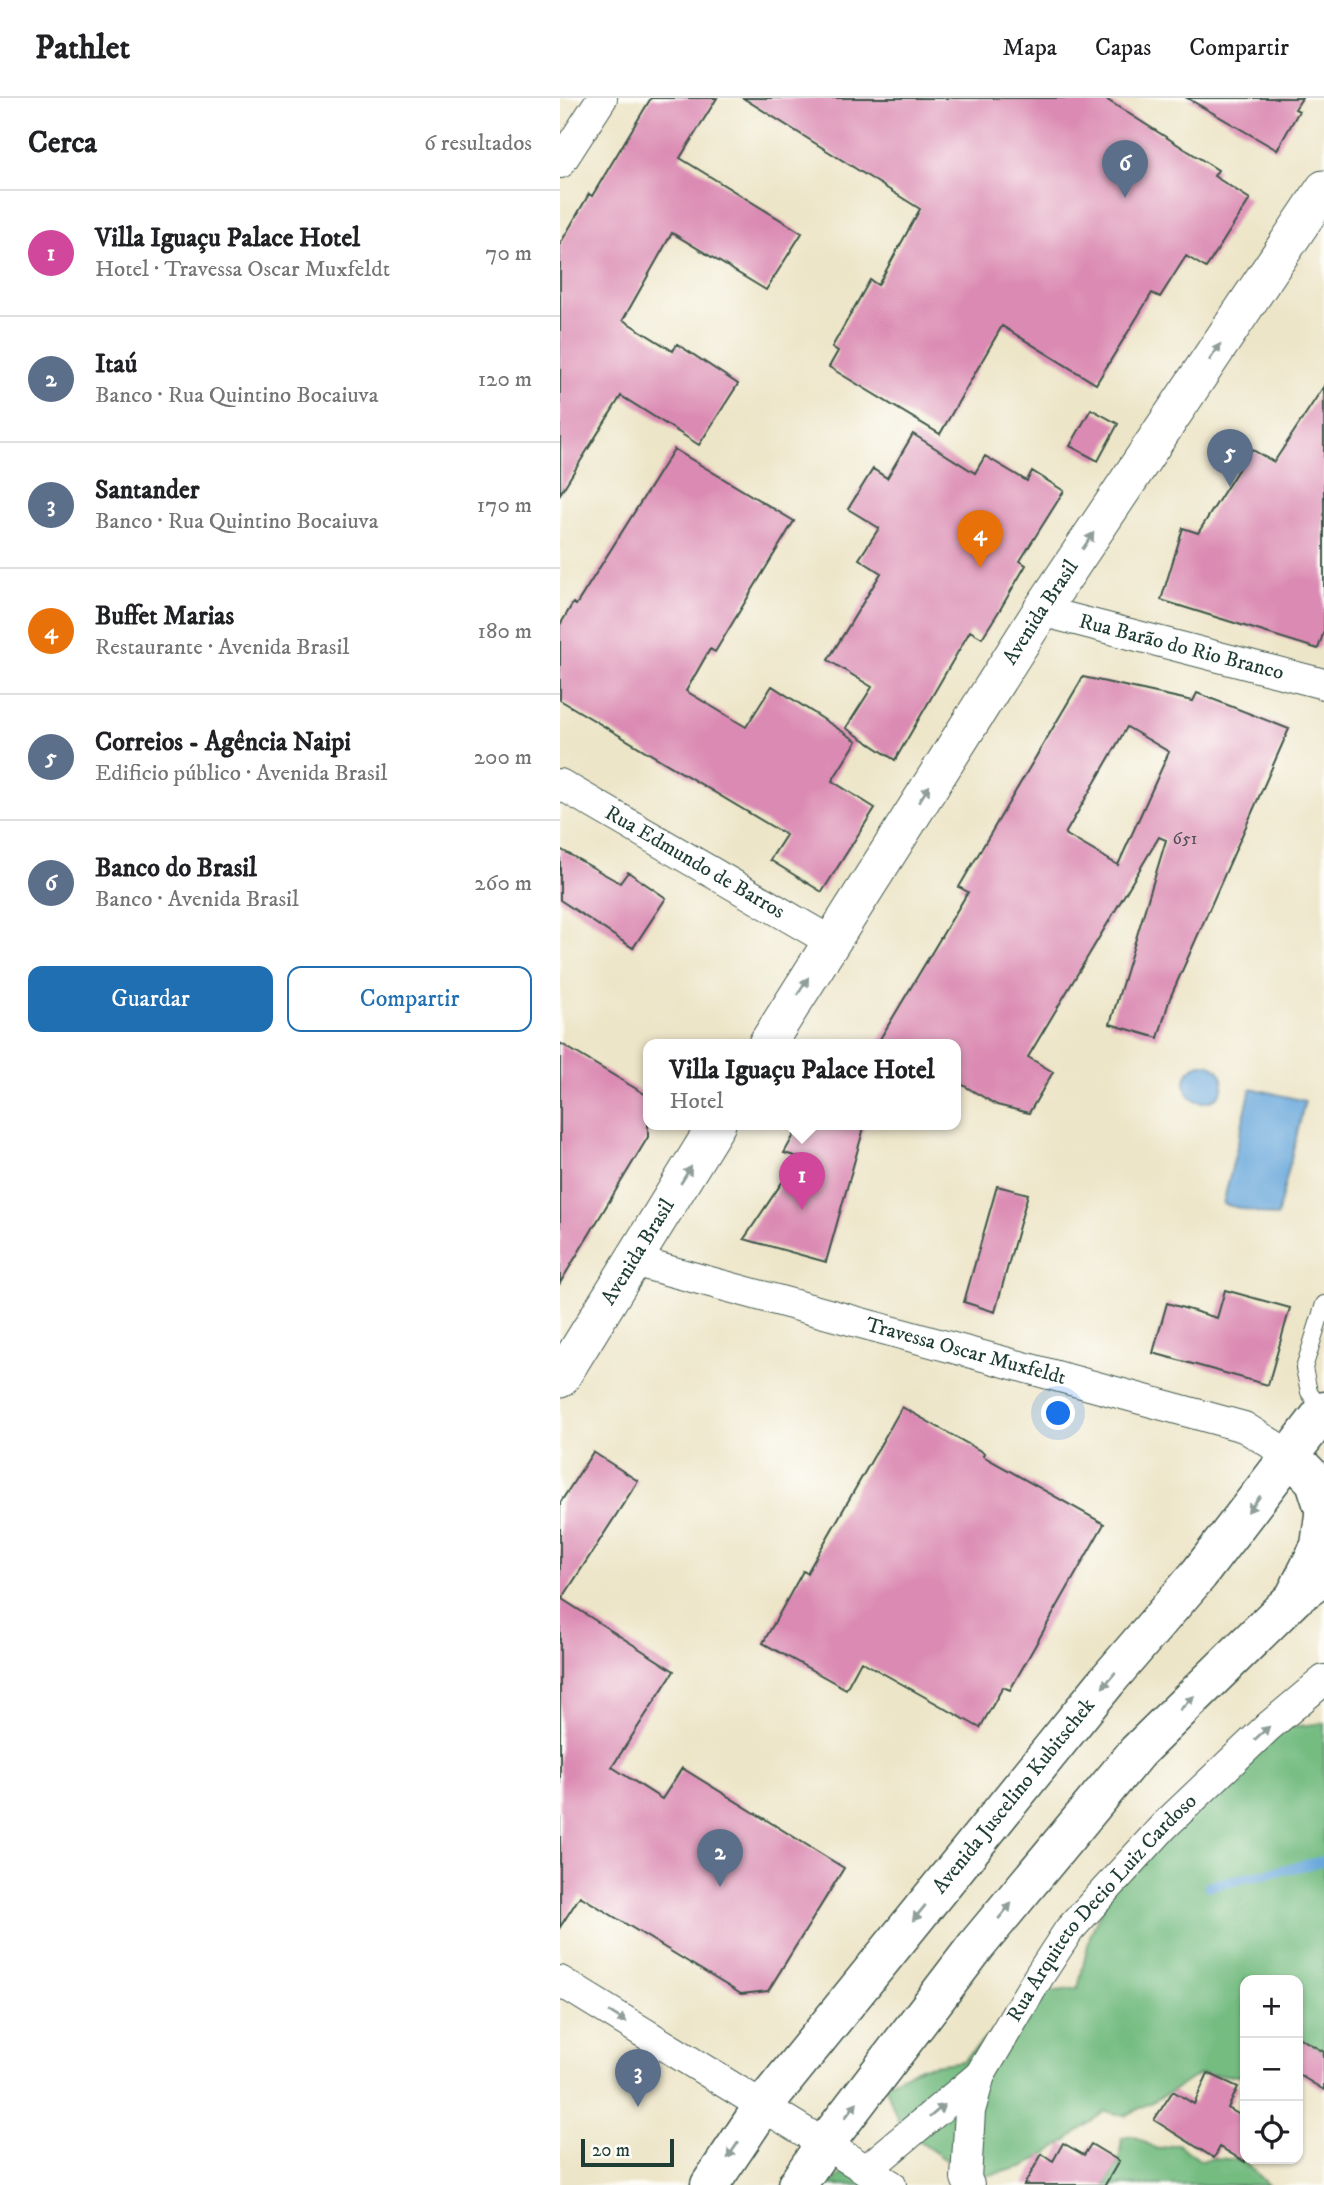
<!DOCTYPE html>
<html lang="es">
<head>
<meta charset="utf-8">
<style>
  body { margin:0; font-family:"IM FELL DW Pica",serif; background:#f2f2f2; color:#202124 }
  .controls { position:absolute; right:21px; bottom:21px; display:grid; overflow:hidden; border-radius:14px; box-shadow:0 2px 5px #0004 }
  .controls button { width:63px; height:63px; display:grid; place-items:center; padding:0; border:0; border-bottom:2px solid #e0e0e0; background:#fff; color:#202124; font:35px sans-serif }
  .scale { position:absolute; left:21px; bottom:18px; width:93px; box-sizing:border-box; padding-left:7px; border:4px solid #1f3d34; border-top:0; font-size:19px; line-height:24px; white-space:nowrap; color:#1f3d34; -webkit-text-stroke:5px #fdfcf7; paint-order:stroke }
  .you { position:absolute; left:499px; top:1316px; width:24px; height:24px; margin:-18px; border:5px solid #fff; border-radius:50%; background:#1a73e8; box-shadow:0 0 0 10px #1a73e833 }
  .badge { display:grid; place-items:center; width:46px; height:46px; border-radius:50%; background:#1f6fb2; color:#fff; font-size:23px; font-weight:700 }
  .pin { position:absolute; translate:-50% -58px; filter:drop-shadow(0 2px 4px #0008) }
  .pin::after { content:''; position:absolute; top:37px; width:24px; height:21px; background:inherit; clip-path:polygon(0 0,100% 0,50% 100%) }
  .popup { position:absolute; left:83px; top:941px; width:318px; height:91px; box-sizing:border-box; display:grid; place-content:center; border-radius:14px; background:#fff; filter:drop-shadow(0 2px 5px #0005); font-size:23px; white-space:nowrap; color:#757577 }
  .popup b { font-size:26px; color:#202124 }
  .popup::after { content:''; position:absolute; left:50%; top:100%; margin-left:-14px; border:14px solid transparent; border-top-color:#fff }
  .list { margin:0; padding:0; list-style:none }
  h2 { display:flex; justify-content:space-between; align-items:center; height:91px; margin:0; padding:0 28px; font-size:30px }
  h2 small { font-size:23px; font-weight:400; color:#757577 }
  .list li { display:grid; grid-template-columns:46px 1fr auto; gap:21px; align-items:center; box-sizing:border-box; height:126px; padding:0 28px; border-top:2px solid #e0e0e0 }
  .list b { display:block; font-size:26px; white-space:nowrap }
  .list p { margin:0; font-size:23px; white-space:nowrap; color:#757577 }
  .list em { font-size:23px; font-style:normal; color:#757577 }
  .actions { display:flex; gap:14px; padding:21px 28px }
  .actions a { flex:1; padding:16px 0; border:2px solid #1f6fb2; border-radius:14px; text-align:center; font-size:24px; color:#1f6fb2 }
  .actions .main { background:#1f6fb2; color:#fff }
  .icon { flex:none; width:38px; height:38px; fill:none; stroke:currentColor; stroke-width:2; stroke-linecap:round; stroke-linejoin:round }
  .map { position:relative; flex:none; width:764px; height:2087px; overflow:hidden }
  header { display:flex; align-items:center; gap:42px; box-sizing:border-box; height:98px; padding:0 35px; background:#fff; border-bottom:2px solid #e0e0e0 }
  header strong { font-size:33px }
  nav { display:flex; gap:38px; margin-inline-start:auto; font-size:24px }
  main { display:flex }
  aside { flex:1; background:#fff }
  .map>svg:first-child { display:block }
  .forest { fill:#75bc81; stroke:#4a7c5a; stroke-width:2 }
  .water { fill:#69a8dc; stroke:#447288; stroke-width:2 }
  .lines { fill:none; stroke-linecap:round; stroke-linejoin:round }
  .stream { stroke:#69a8dc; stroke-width:10 }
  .building { fill:#db8bb3; fill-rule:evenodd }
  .service-casing { stroke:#3e564a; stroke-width:18 }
  .minor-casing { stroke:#3e564a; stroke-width:32 }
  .tertiary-casing { stroke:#3e564a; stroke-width:39 }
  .primary-casing { stroke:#3e564a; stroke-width:41 }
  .service { stroke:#fff; stroke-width:16 }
  .minor { stroke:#fff; stroke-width:30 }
  .tertiary { stroke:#fff; stroke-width:37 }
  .primary { stroke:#fff; stroke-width:38 }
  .oneway { fill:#8f9e9a }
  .labels { text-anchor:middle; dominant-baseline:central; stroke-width:7; stroke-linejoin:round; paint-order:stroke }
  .number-label { font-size:18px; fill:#4e5054 }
  .street-label { font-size:21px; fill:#1f3d34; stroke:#fdfcf7 }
</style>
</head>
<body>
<header>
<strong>Pathlet</strong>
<nav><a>Mapa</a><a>Capas</a><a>Compartir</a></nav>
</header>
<main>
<aside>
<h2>Cerca<small>6 resultados</small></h2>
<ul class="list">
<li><span class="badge" style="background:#d1479c">1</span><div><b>Villa Iguaçu Palace Hotel</b><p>Hotel · Travessa Oscar Muxfeldt</p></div><em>70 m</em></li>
<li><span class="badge" style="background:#5c6f8a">2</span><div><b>Itaú</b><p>Banco · Rua Quintino Bocaiuva</p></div><em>120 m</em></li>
<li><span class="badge" style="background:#5c6f8a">3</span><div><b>Santander</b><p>Banco · Rua Quintino Bocaiuva</p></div><em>170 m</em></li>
<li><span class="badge" style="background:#e8710a">4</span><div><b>Buffet Marias</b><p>Restaurante · Avenida Brasil</p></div><em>180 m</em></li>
<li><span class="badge" style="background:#5c6f8a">5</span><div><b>Correios - Agência Naipi</b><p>Edificio público · Avenida Brasil</p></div><em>200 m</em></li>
<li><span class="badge" style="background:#5c6f8a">6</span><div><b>Banco do Brasil</b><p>Banco · Avenida Brasil</p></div><em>260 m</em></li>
</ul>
<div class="actions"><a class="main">Guardar</a><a>Compartir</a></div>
</aside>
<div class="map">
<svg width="764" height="2087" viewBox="0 0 764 2087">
  <rect width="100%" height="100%" fill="#fdfcf7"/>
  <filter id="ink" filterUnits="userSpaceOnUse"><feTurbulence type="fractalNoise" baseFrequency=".0143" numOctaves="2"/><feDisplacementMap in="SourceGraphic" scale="14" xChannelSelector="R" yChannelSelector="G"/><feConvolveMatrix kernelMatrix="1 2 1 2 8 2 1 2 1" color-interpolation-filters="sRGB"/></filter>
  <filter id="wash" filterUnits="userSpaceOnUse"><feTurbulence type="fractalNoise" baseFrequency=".00686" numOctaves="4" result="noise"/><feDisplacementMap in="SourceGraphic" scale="28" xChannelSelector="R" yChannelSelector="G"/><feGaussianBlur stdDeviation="1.57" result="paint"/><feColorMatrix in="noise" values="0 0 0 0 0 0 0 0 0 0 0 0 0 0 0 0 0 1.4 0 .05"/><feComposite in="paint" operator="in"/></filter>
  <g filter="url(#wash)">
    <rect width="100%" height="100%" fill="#ede5c8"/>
    <path class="forest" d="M764 1625V1954L738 1939V1882H685V1976L681 1978 639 1976 613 1993 565 2018 545 2013 503 2045 466 2068 426 2078 391 2065 341 2031 325 1986 360 1969 403 1963 432 1934 482 1895 518 1890 530 1838 551 1789 713 1631Z
      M573 2038 597 2051 618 2046 641 2063 654 2060 682 2062 708 2087H545L559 2063 562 2040Z
      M289 2071 327 2087H257L274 2082Z"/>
    <path class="water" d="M625 985a19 19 0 1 1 38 0a19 19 0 1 1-38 0Z
      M691 990 745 1003 717 1119 663 1106Z"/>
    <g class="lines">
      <path class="stream" d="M649 1788 764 1763"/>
    </g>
    <g id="blocks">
      <path class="building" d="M91 0H157L120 60 242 135 206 192 112 135 63 222 113 253 117 246 178 286 139 347 61 298 0 396V146L29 96 32 98Z
        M183 0H544L658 72 654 78 690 101 646 170 626 158 600 199 592 195 536 286 442 228 380 336 269 269 278 253 272 249 310 182 318 187 360 111Z
        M627 0H742L735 11 739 13 717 52Z
        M764 288V533L758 551 601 502 623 430 638 435 691 351 714 364Z
        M531 311 558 326 538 363 510 348Z
        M353 336 415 375 425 358 467 383 472 373 504 393 460 463 466 467 441 510 422 540 410 533 335 662 286 630 312 589 268 562 321 475 299 461 319 430 288 411 313 371 327 380Z
        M114 351 234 423 155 554 150 551 126 593 186 629 212 588 297 643 272 683 315 710 262 794 210 762 226 737 0 602V527L13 505 16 507Z
        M523 579 633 603 637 595 729 631 610 900 598 940 550 926 606 742 599 739 468 959 493 974 469 1015 437 1007 396 983V946H317L408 794 399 789ZM567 629 609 654 558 767 505 736Z
        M0 751 60 785 68 774 106 800 73 850 0 802Z
        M0 945 88 998V1039L0 1185Z
        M240 1026H305L266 1164 184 1141 239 1059 224 1055Z
        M437 1088 468 1096 435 1214 404 1204Z
        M665 1192 730 1210 708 1287 593 1255 607 1205 657 1220Z
        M342 1309 424 1355 423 1358 544 1426 450 1592 443 1589 420 1630 301 1563 286 1591 203 1545 243 1473 247 1475Z
        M33 1354 78 1383 2 1501 114 1573 52 1669 102 1701 122 1670 284 1770 208 1893 181 1896 20 1798 0 1829V1405Z
        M738 1939 764 1954V1992L738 1976Z
        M648 1975 678 1989 668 2010 685 2020V2064L660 2049 654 2060 594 2022 613 1993 634 2006Z
        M503 2045 524 2057 531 2046 559 2063 545 2087H464L482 2056 493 2063Z"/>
    </g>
  </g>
  <g filter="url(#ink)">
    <use href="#blocks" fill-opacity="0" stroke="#3e564a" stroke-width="2"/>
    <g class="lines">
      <defs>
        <path id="service" d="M763 1314 749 1294 744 1270 764 1206"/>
        <g id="minor">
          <path d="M0 65 42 0"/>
          <path id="s1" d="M481 513 764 586"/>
          <path id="s2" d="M0 686 270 843"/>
          <path id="s3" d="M73 1163 684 1329 731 1358"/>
          <path d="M0 1883 331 2087"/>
          <path d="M306 2072 420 1977"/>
          <path id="s4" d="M409 2087 406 2080 410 2013 420 1977 479 1878 509 1832 604 1728 708 1629 764 1582"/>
        </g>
        <g id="tertiary">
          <path id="s5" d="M207 946 481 513 764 91"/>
          <path id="s6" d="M0 1281 157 1026"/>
        </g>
        <g id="primary">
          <path d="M731 1358 755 1383 764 1411"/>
          <path d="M735 1498 760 1448 764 1417"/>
          <path id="s7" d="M150 2087 203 2008 547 1583 639 1476 764 1313"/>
          <path d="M237 2087 264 2047 416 1848 577 1654 735 1499 764 1478"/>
        </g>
      </defs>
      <use href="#service" class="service-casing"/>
      <use href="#minor" class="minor-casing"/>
      <use href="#tertiary" class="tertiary-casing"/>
      <use href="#primary" class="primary-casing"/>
      <use href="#service" class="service"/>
      <use href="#minor" class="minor"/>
      <use href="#tertiary" class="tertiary"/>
      <use href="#primary" class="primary"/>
    </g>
    <defs><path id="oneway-solid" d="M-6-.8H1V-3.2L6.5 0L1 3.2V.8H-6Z" transform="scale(1.75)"/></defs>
    <g class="oneway">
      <use href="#oneway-solid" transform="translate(655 254) rotate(-56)"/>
      <use href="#oneway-solid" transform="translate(528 443) rotate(-56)"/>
      <use href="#oneway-solid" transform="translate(364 696) rotate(-57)"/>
      <use href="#oneway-solid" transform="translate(243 888) rotate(-58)"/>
      <use href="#oneway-solid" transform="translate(126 1077) rotate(-58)"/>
      <use href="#oneway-solid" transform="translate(694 1406) rotate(128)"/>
      <use href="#oneway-solid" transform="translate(549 1582) rotate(130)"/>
      <use href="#oneway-solid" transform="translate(627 1605) rotate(-44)"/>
      <use href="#oneway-solid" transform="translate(702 1635) rotate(-42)"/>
      <use href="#oneway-solid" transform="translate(445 1813) rotate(-50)"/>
      <use href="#oneway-solid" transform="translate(359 1815) rotate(129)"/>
      <use href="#oneway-solid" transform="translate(58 1919) rotate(32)"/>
      <use href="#oneway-solid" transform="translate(291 2012) rotate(-53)"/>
      <use href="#oneway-solid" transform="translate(377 2013) rotate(-40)"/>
      <use href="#oneway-solid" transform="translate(173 2052) rotate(124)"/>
    </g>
  </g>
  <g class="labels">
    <g class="number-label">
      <text x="625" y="741">651</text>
    </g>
    <g class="street-label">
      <text stroke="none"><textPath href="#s5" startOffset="511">Avenida Brasil</textPath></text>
      <text stroke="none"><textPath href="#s1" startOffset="145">Rua Barão do Rio Branco</textPath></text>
      <text stroke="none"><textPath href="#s2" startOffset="156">Rua Edmundo de Barros</textPath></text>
      <text stroke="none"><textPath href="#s6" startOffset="149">Avenida Brasil</textPath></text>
      <text stroke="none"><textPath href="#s3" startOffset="345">Travessa Oscar Muxfeldt</textPath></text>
      <text stroke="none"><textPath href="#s7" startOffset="494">Avenida Juscelino Kubitschek</textPath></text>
      <text stroke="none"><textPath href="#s4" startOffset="320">Rua Arquiteto Decio Luiz Cardoso</textPath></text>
    </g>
  </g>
</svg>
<div class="controls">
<button>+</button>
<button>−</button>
<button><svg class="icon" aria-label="locate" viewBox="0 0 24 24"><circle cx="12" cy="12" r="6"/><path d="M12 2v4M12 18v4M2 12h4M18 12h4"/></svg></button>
</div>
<div class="scale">20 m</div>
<div class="you"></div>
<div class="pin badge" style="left:242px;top:1112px;background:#d1479c">1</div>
<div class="popup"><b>Villa Iguaçu Palace Hotel</b>Hotel</div>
<div class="pin badge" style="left:160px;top:1789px;background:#5c6f8a">2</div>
<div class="pin badge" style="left:78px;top:2009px;background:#5c6f8a">3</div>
<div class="pin badge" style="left:420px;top:470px;background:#e8710a">4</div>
<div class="pin badge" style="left:670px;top:389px;background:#5c6f8a">5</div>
<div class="pin badge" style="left:565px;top:100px;background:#5c6f8a">6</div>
</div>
</main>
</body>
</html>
